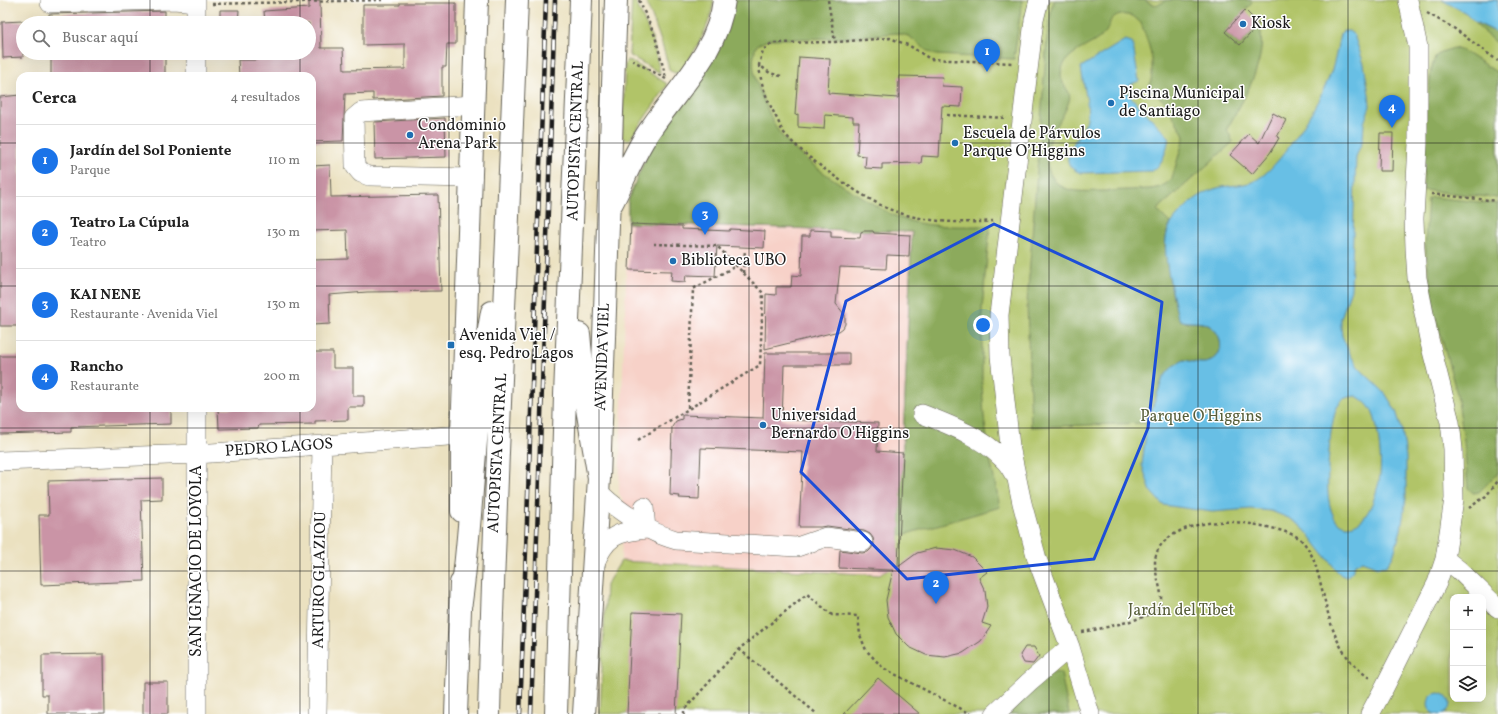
<!DOCTYPE html>
<html lang="es">
<head>
<meta charset="utf-8">
<style>
  body { margin:0; font-family:Vollkorn,serif; background:#f2f2f2; color:#222 }
  .controls { position:absolute; right:12px; bottom:12px; display:grid; overflow:hidden; border-radius:8px; box-shadow:0 4px 16px #0002 }
  .controls button { width:36px; height:36px; display:grid; place-items:center; padding:0; border:0; border-bottom:1px solid #e0e0e0; background:#fff; color:#222; font:20px sans-serif }
  .you { position:absolute; left:983px; top:325px; width:14px; height:14px; margin:-10px; border:3px solid #fff; border-radius:50%; background:#1a73e8; box-shadow:0 0 0 6px #1a73e833 }
  .badge { display:grid; place-items:center; width:26px; height:26px; border-radius:50%; background:#1a73e8; color:#fff; font-size:13px; font-weight:700 }
  .pin { position:absolute; translate:-50% -33px; filter:drop-shadow(0 1px 2px #0008) }
  .pin::after { content:''; position:absolute; top:21px; width:14px; height:12px; background:inherit; clip-path:polygon(0 0,100% 0,50% 100%) }
  .list { margin:0; padding:0; list-style:none }
  h2 { display:flex; justify-content:space-between; align-items:center; height:52px; margin:0; padding:0 16px; font-size:17px }
  h2 small { font-size:13px; font-weight:400; color:#767676 }
  .list li { display:grid; grid-template-columns:26px 1fr auto; gap:12px; align-items:center; box-sizing:border-box; height:72px; padding:0 16px; border-top:1px solid #e0e0e0 }
  .list b { display:block; font-size:15px; white-space:nowrap }
  .list p { margin:0; font-size:13px; white-space:nowrap; color:#767676 }
  .list em { font-size:13px; font-style:normal; color:#767676 }
  .icon { flex:none; width:22px; height:22px; fill:none; stroke:currentColor; stroke-width:2; stroke-linecap:round; stroke-linejoin:round }
  .map { position:relative; flex:none; width:1498px; height:714px; overflow:hidden }
  .search { position:absolute; background:#fff; box-shadow:0 4px 16px #0002; left:16px; top:16px; width:300px; height:44px; display:flex; align-items:center; gap:10px; box-sizing:border-box; padding:0 14px; border-radius:22px; color:#767676; font-size:15px }
  .panel { position:absolute; background:#fff; box-shadow:0 4px 16px #0002; left:16px; top:72px; width:300px; height:340px; border-radius:12px }
  .map>svg:first-child { display:block }
  .built { fill:#f7d1c8 }
  .green { fill:#b1c467; stroke:#667042; fill-rule:evenodd }
  .forest { fill:#8caa5c; stroke:#54633c; fill-rule:evenodd }
  .water { fill:#68bfe5; stroke:#426e80; fill-rule:evenodd }
  .building { fill:#ca94a6 }
  .lines { fill:none; stroke-linecap:round; stroke-linejoin:round }
  .minor-casing { stroke:#646155; stroke-width:20 }
  .major-casing { stroke:#646155; stroke-width:24 }
  .highway-casing { stroke:#646155; stroke-width:24 }
  .path { stroke:#646155; stroke-width:2.5; stroke-dasharray:3 3; stroke-linecap:butt }
  .minor { stroke:#fff; stroke-width:19 }
  .major { stroke:#fff; stroke-width:22 }
  .highway { stroke:#fff; stroke-width:22 }
  .rail-casing { stroke:#1c1c1c; stroke-width:4.5 }
  .rail { stroke:#fff; stroke-width:3; stroke-dasharray:9; stroke-linecap:butt }
  .marked { fill:none; stroke:#1d4ed8; stroke-width:3; stroke-linejoin:round }
  .grid { fill:none; stroke:#1c1c1c; stroke-width:1; stroke-opacity:0.55 }
  .poi-dot { fill:#1f6fb2; stroke:#fff; stroke-width:1.5 }
  .labels { text-anchor:middle; dominant-baseline:central; stroke-width:3; stroke-linejoin:round; paint-order:stroke }
  .poi-label { font-size:16px; fill:#1c1c1c; stroke:#fff; text-anchor:start }
  .street-label { font-size:16px; fill:#1c1c1c; stroke:#fff }
  .park-label { font-size:16px; fill:#585f3a; stroke:#fff }
</style>
</head>
<body>
<div class="map">
<svg width="1498" height="714" viewBox="0 0 1498 714">
  <rect width="100%" height="100%" fill="#fff"/>
  <filter id="ink" filterUnits="userSpaceOnUse"><feTurbulence type="fractalNoise" baseFrequency=".025" numOctaves="2"/><feDisplacementMap in="SourceGraphic" scale="8" xChannelSelector="R" yChannelSelector="G"/><feConvolveMatrix kernelMatrix="1 2 1 2 8 2 1 2 1" color-interpolation-filters="sRGB"/></filter>
  <filter id="wash" filterUnits="userSpaceOnUse"><feTurbulence type="fractalNoise" baseFrequency=".012" numOctaves="4" result="noise"/><feDisplacementMap in="SourceGraphic" scale="16" xChannelSelector="R" yChannelSelector="G"/><feGaussianBlur stdDeviation="0.9" result="paint"/><feColorMatrix in="noise" values="0 0 0 0 0 0 0 0 0 0 0 0 0 0 0 0 0 1.4 0 .05"/><feComposite in="paint" operator="in"/></filter>
  <g filter="url(#wash)">
    <rect width="100%" height="100%" fill="#ebe1c0"/>
    <path class="built" d="M628 223 912 232 898 560 887 570 880 575 621 561 624 504 619 493Z"/>
    <path class="green" d="M632 0H635L653 41 660 73 629 55Z
      M645 0H714C710 27 696 49 681 72L674 73 669 69C663 45 655 23 645 0Z
      M733 0H1498V714H600L606 585 621 561 880 575 898 560 912 232 628 223V202L631 192ZM1453 597H1483V699H1453Z
      M627 60 631 61 666 83 667 86 630 139 626 140 622 137 625 64Z"/>
    <path class="forest" d="M733 0H1022L1014 59 936 55 926 50 909 36 896 33 844 38 770 39 757 45C750 60 754 76 760 91 766 105 772 123 781 135 802 161 837 182 865 199 878 207 892 216 906 220 930 228 965 226 990 226L982 309V383L984 417 990 459 1000 507 899 536 912 232 628 223V202L631 192 649 150Z
      M1055 0H1145C1152 6 1159 6 1166 0H1250L1252 3 1225 32 1240 45 1259 24C1270 58 1243 100 1227 129L1233 142 1157 210 1171 224 1167 232 1165 245 1167 261 1173 298 1186 323C1193 322 1201 322 1208 325 1223 332 1226 355 1209 362 1201 365 1191 361 1184 360L1163 378 1147 423 1031 427 1027 303 1047 39 1052 6ZM1120 14 1133 16 1141 23 1149 46 1152 60V74L1150 85 1151 90 1164 101 1183 133 1184 138 1172 178C1165 186 1159 188 1150 189 1135 190 1119 190 1104 191 1086 191 1063 195 1052 177 1046 168 1046 158 1048 148 1051 130 1064 118 1069 101 1073 91 1060 85 1061 74 1063 51 1091 48 1104 34 1112 26 1106 19 1120 14Z
      M1475 22 1498 33V44L1475 24Z
      M1454 48 1463 51 1498 73V198L1423 190 1426 114 1431 70 1435 57 1441 52Z
      M1431 197 1498 204V473L1479 492 1473 493 1468 488 1464 440 1457 394 1434 311 1425 244 1428 199Z
      M1048 672 1061 673 1069 714H1004Z"/>
    <path class="water" d="M1442 0H1498V33L1475 22 1466 13Z
      M1343 31H1349L1354 35 1364 64 1369 94 1370 106 1364 123 1363 139 1356 157 1351 289 1341 318V327L1342 336 1351 356 1359 368 1385 393 1396 411 1402 430 1406 457V499L1401 530 1393 557 1386 566 1378 567 1362 561 1355 564 1352 572 1346 577 1341 575 1337 571 1310 536 1301 526 1291 519 1271 511 1251 509 1212 512 1163 505 1151 492 1142 465 1147 423 1163 378 1173 366 1184 360C1191 361 1201 365 1209 362 1226 356 1223 332 1208 325 1199 320 1189 324 1180 320L1177 314C1173 293 1160 249 1168 230 1171 222 1178 215 1184 209 1192 200 1203 193 1214 189 1228 184 1246 187 1258 179 1284 163 1325 95 1333 66 1336 56 1338 44 1340 34ZM1356 396C1373 405 1375 417 1378 434 1380 452 1383 472 1377 489 1375 497 1371 508 1366 515 1362 521 1356 525 1349 526 1333 527 1329 505 1328 493 1327 474 1329 416 1340 402 1344 397 1350 397 1356 396Z
      M1125 40 1132 42 1133 45 1139 81 1131 84 1128 87 1127 93 1169 137C1167 149 1163 165 1152 171L1081 173C1050 162 1083 136 1087 119 1090 106 1082 80 1081 67Z
      M1428 704a11 11 0 1 1 22 0a11 11 0 1 1-22 0Z"/>
    <g id="blocks">
      <path class="building" d="M309 0H320L321 48H343L344 70 405 69V44L363 45V5H400V3H456V44H447L446 67H442V96L373 100V93L345 94 343 141 312 142V76H239L238 60H258L257 53H309V23H265L264 11 309 8Z
        M220 10H239L238 23H220Z
        M1245 10 1259 24 1240 45 1225 32Z
        M165 11V23H49V14Z
        M23 21V57L3 58 2 22Z
        M51 53H165V76H51Z
        M799 57 830 59 828 93 898 98 899 76 943 77 942 86 962 87 961 107 942 106 939 157 922 156 921 163 882 164V169L865 168 866 156 857 155 859 122H853V117L825 115 824 129 798 127V114L795 115Z
        M20 95V326H0V97Z
        M1273 113 1286 120 1277 137 1279 138 1270 153 1252 174 1230 155 1249 134 1259 143Z
        M445 118 446 157 375 159 374 122Z
        M1380 133H1393L1392 171H1379Z
        M330 165 331 197 438 195 441 291 367 292 329 295 330 324 312 325V260L348 259 347 230 312 231V166Z
        M631 224 682 226V229L729 231 730 229 765 231 764 248 717 246 715 276 686 275 685 282 671 281 672 271 629 270Z
        M810 230 831 231V237L860 238 861 232 863 231H873L874 233 910 235 909 256 887 255 886 269 840 267 836 304 845 315V324L843 328 839 331 765 349 766 294 776 295V287H791L792 275 801 276 802 236H810Z
        M314 352H333V368H353V396H364V407H348V420L315 421V424L259 425 258 428 219 429 218 408H312V388H315Z
        M765 353H849V365H784L782 420 878 423 877 451 903 453 898 567 917 553 936 548 955 550 972 557 987 572 979 578 985 591 987 607 982 623 991 626 981 641 963 653 945 657 926 655 909 647 896 634 888 617 886 600 893 570 839 568 840 550 862 553 868 552 871 549 874 544 873 538 870 534 864 531 827 526 820 527H799L803 452 701 448 699 499 679 498 680 496 670 495 672 427 676 421 682 419V415L763 418Z
        M0 356H20V408H171V424L71 427V432L0 434Z
        M162 478V499L141 500 144 581 41 585 39 515H49L48 481Z
        M632 612 681 614 676 714H627Z
        M1025 647H1034L1039 656 1033 664 1024 663 1020 655Z
        M104 654 105 714H48V695H42V655Z
        M878 678 920 714H844Z
        M143 682H168V714H143Z"/>
    </g>
  </g>
  <g filter="url(#ink)">
    <use href="#blocks" fill-opacity="0" stroke="#646155" stroke-width="1"/>
    <g class="lines">
      <defs>
        <path id="minor" d="M196 0V23
          M1039 0 1034 20 999 315 1000 356 1010 446 1022 503 1037 559 1070 647 1090 714
          M50 3 174 0 196 2
          M196 53V76
          M472 178 369 176 361 173 355 166 354 118 361 112 474 105
          M922 414C950 425 982 437 1003 459 1008 463 1011 469 1014 474
          M0 461 197 454 462 435
          M598 491C606 500 614 506 624 513 643 526 652 533 676 540L797 547 826 537 863 542
          M644 507 646 529
          M1445 559 1459 570 1498 608
          M594 565C606 536 616 532 646 529
          M197 714V408
          M317 714 322 445
          M995 714 1029 682 1070 647
          M1370 714 1384 688 1437 583 1445 559 1454 499 1453 449 1450 422 1429 339 1417 278 1415 248 1414 218 1418 144V47L1408 0"/>
        <path id="major" d="M612 203C625 178 635 150 652 127 679 88 719 49 724 0
          M462 511V435L477 0
          M456 714 461 583
          M584 714 599 478 616 0"/>
        <path id="highway" d="M579 334 585 397 599 478
          M461 602C474 506 474 408 492 312
          M489 714C495 476 508 238 517 0
          M556 714 565 395 581 0"/>
      </defs>
      <use href="#minor" class="minor-casing"/>
      <use href="#major" class="major-casing"/>
      <use href="#highway" class="highway-casing"/>
      <path class="path" d="M639 0 655 36 666 78
        M828 0 835 42
        M212 4 382 0
        M1427 13 1455 29 1498 61
        M632 60 666 79
        M759 65C761 87 767 99 777 119 779 122 780 127 782 130 797 153 870 204 897 212 926 222 962 224 993 221
        M781 76 770 73 759 65 763 50 772 43 835 42 890 38 910 46 930 59 1012 63
        M947 115 1007 118
        M1431 194 1498 201
        M743 273 745 250
        M688 408 693 289 736 266
        M638 440 760 365 763 293 717 246 654 244
        M1469 508 1486 496 1498 481
        M1082 632C1096 630 1146 619 1155 611 1177 592 1128 556 1180 531 1202 521 1228 520 1251 524 1264 526 1290 531 1300 539 1310 548 1315 562 1318 574 1330 616 1331 652 1371 679
        M739 649 817 714
        M684 714V710L739 649 807 594 832 615 858 616 860 635 866 650 883 668 971 714"/>
      <use href="#minor" class="minor"/>
      <use href="#major" class="major"/>
      <use href="#highway" class="highway"/>
      <defs>
        <path id="rail" d="M520 714 546 0
          M531 714 555 0"/>
      </defs>
      <use href="#rail" class="rail-casing"/>
      <use href="#rail" class="rail"/>
    </g>
  </g>
  <path class="marked" d="M994 224 1162 302 1148 428 1094 559 907 579 801 472 846 301Z"/>
  <path class="grid" d="M150 0V23M300 0V23M449 0V714M599 0V714M749 0V714M899 0V714M1049 0V714M1198 0V714M1348 0V714M150 53V76M300 53V76M0 143H20M312 143H1498M0 286H20M312 286H1498M150 408V714M300 408V714M0 428H1498M0 571H1498"/>
  <g class="poi-dot">
    <circle cx="1243" cy="24" r="4"/>
    <circle cx="1111" cy="103" r="4"/>
    <circle cx="410" cy="135" r="4"/>
    <circle cx="955" cy="143" r="4"/>
    <circle cx="673" cy="261" r="4"/>
    <rect x="447" y="341" width="8" height="8" rx="2"/>
    <circle cx="763" cy="425" r="4"/>
  </g>
  <g class="labels">
    <g class="poi-label">
      <text x="1251" y="24">Kiosk</text>
      <text x="1119" y="94">Piscina Municipal<tspan x="1119" dy="18">de Santiago</tspan></text>
      <text x="418" y="126">Condominio<tspan x="418" dy="18">Arena Park</tspan></text>
      <text x="963" y="134">Escuela de Párvulos<tspan x="963" dy="18">Parque O’Higgins</tspan></text>
      <text x="681" y="261">Biblioteca UBO</text>
      <text x="459" y="336">Avenida Viel /<tspan x="459" dy="18">esq. Pedro Lagos</tspan></text>
      <text x="771" y="416">Universidad<tspan x="771" dy="18">Bernardo O'Higgins</tspan></text>
    </g>
    <g class="street-label">
      <text transform="translate(576 141) rotate(-88)">AUTOPISTA CENTRAL</text>
      <text transform="translate(603 357) rotate(-88)">AVENIDA VIEL</text>
      <text transform="translate(279 448) rotate(-4)">PEDRO LAGOS</text>
      <text transform="translate(498 453) rotate(-87)">AUTOPISTA CENTRAL</text>
      <text transform="translate(197 561) rotate(-90)">SAN IGNACIO DE LOYOLA</text>
      <text transform="translate(320 580) rotate(-89)">ARTURO GLAZIOU</text>
    </g>
    <g class="park-label">
      <text x="1201" y="417">Parque O'Higgins</text>
      <text x="1181" y="611">Jardín del Tíbet</text>
    </g>
  </g>
</svg>
<div class="controls">
<button>+</button>
<button>−</button>
<button><svg class="icon" aria-label="layers" viewBox="0 0 24 24"><path d="M12 4l9 5-9 5-9-5zM3 14l9 5 9-5"/></svg></button>
</div>
<div class="you"></div>
<div class="pin badge" style="left:987px;top:72px">1</div>
<div class="pin badge" style="left:936px;top:604px">2</div>
<div class="pin badge" style="left:705px;top:235px">3</div>
<div class="pin badge" style="left:1392px;top:128px">4</div>
<div class="search"><svg class="icon" aria-label="search" viewBox="0 0 24 24"><circle cx="10" cy="10" r="6"/><path d="M15 15l6 6"/></svg>Buscar aquí</div>
<section class="panel">
<h2>Cerca<small>4 resultados</small></h2>
<ul class="list">
<li><span class="badge">1</span><div><b>Jardín del Sol Poniente</b><p>Parque</p></div><em>110 m</em></li>
<li><span class="badge">2</span><div><b>Teatro La Cúpula</b><p>Teatro</p></div><em>130 m</em></li>
<li><span class="badge">3</span><div><b>KAI NENE</b><p>Restaurante · Avenida Viel</p></div><em>130 m</em></li>
<li><span class="badge">4</span><div><b>Rancho</b><p>Restaurante</p></div><em>200 m</em></li>
</ul>
</section>
</div>
</body>
</html>
